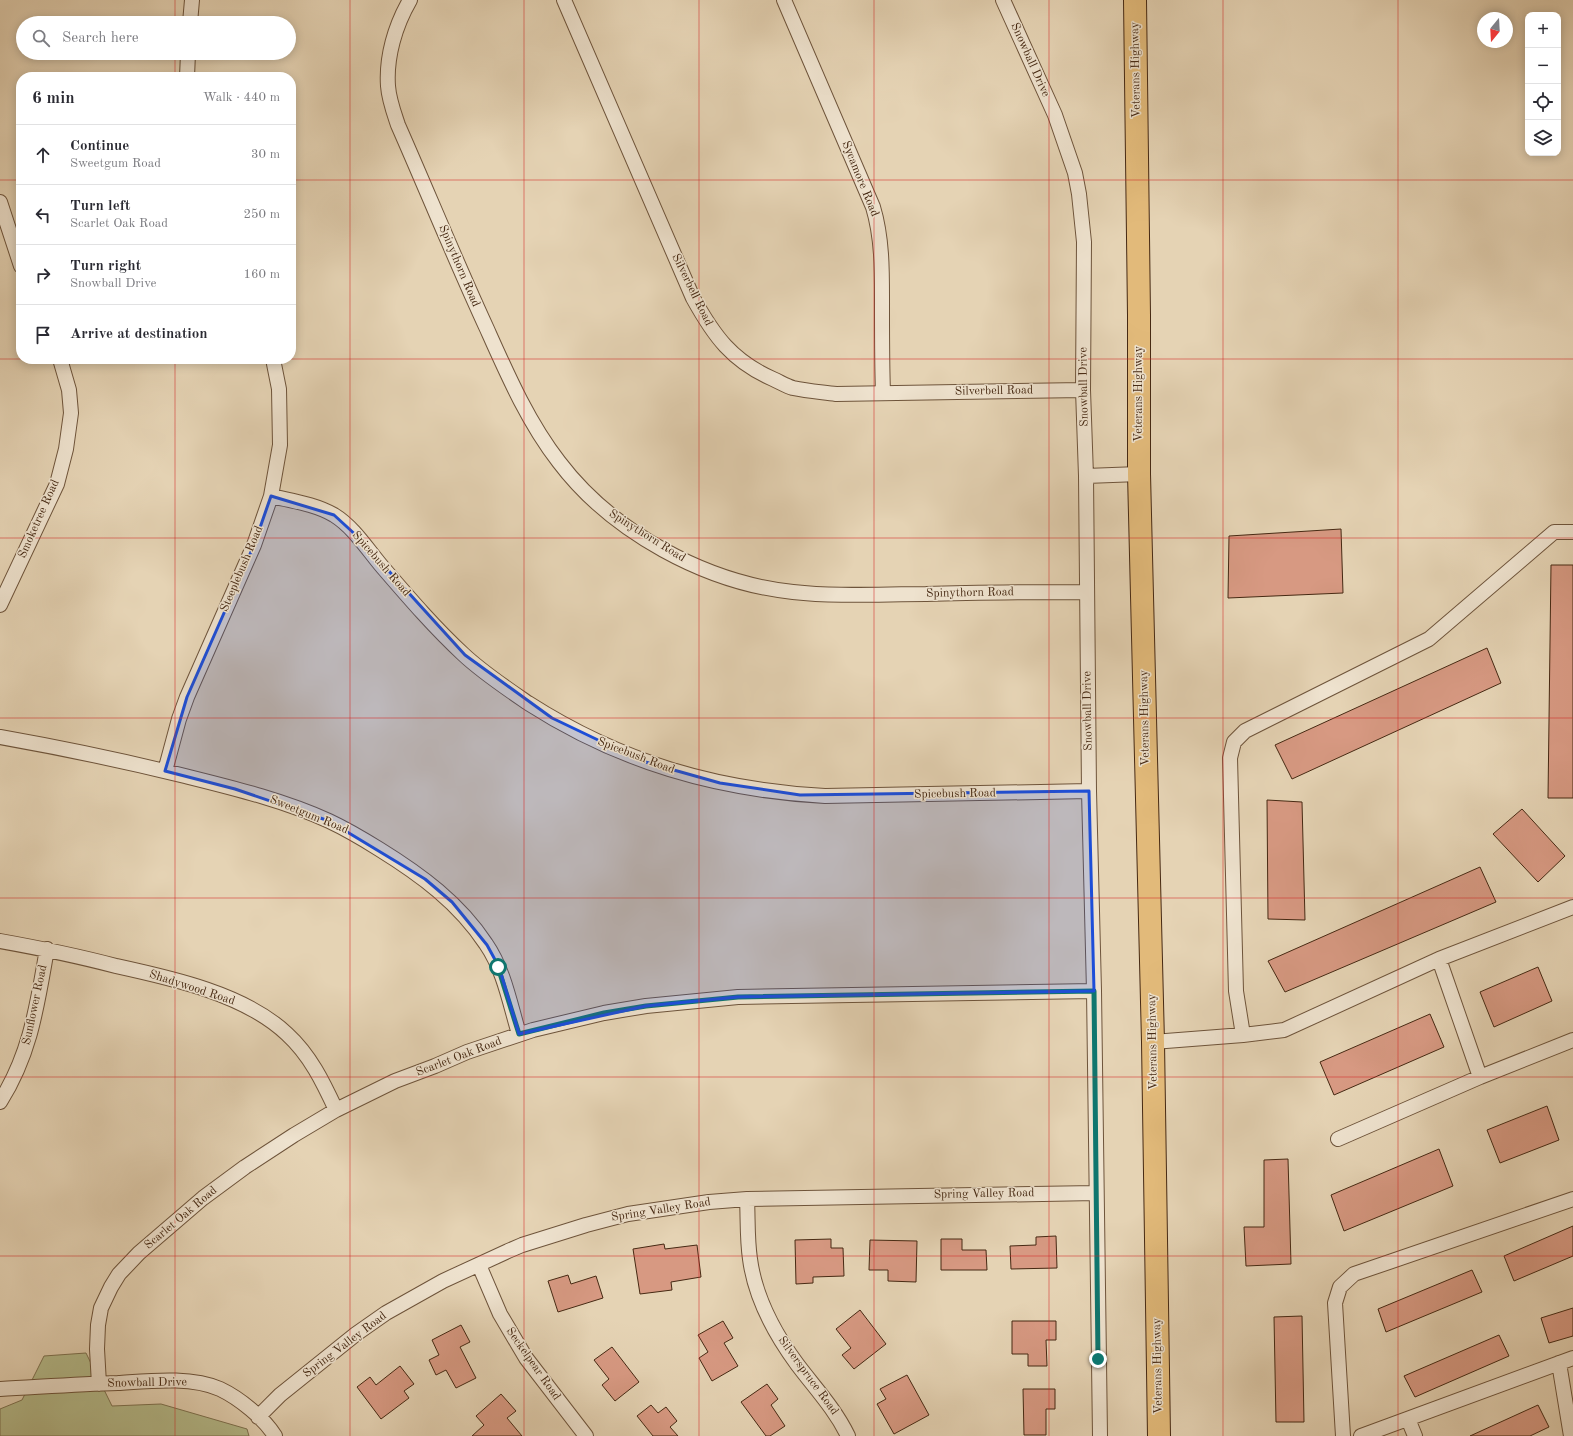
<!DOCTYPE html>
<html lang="en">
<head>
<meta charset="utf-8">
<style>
  body { margin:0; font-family:"Old Standard TT",serif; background:#f7f7f7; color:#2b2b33 }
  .controls { position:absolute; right:12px; top:12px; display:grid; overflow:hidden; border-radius:8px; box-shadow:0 2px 10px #0003 }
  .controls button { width:36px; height:36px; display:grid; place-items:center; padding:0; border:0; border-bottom:1px solid #e1e1e2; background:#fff; color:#2b2b33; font:20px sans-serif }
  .compass { position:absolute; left:1477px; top:12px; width:36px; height:36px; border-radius:50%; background:#fff; box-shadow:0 2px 10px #0003; rotate:198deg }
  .stop { position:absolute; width:12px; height:12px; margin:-9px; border:3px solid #0f766e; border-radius:50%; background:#fff }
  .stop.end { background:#0f766e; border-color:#fff; box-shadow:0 1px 4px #0008 }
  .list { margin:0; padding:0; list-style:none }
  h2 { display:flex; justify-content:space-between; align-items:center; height:52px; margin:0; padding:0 16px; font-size:17px }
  h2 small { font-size:13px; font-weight:400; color:#7c7c81 }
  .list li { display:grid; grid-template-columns:26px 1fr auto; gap:12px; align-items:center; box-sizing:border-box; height:60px; padding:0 16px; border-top:1px solid #e1e1e2 }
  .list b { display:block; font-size:15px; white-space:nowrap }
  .list p { margin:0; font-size:13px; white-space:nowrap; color:#7c7c81 }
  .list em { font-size:13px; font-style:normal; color:#7c7c81 }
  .icon { flex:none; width:22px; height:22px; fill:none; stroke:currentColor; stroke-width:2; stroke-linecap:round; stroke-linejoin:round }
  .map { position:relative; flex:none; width:1573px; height:1436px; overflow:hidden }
  .search { position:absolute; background:#fff; box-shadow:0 2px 10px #0003; left:16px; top:16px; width:280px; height:44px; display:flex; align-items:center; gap:10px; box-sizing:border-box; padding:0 14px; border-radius:22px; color:#7c7c81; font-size:15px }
  .panel { position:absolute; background:#fff; box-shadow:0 2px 10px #0003; left:16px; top:72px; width:280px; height:292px; border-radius:16px }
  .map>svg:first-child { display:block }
  .green { fill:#b5bc8c; stroke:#7e7250 }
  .building { fill:#d79982; stroke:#462913 }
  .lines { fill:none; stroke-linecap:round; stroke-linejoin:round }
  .street-casing { stroke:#6e543b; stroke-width:16 }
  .primary-casing { stroke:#462913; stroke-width:24 }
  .street { stroke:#eee2ce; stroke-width:14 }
  .primary { stroke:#e2ba7a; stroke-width:22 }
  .route { stroke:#0f766e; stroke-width:5 }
  .marked { fill:#1d4ed8; fill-opacity:0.2; stroke:#1d4ed8; stroke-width:3; stroke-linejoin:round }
  .grid { fill:none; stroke:#d62828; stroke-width:1; stroke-opacity:0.55 }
  .labels { text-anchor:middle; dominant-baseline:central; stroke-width:3; stroke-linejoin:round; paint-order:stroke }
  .street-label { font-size:12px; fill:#462913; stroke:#eee2ce }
</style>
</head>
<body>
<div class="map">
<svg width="1573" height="1436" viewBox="0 0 1573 1436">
  <rect width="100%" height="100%" fill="#e5d3b4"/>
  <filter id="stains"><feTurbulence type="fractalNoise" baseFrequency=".005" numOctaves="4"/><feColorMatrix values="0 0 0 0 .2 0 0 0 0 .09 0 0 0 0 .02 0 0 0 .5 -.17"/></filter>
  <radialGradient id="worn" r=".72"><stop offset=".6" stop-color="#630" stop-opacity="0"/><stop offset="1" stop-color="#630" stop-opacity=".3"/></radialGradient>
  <path class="green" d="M86 1353 112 1406 161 1404 247 1429 249 1436H0V1409L22 1400 44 1356Z"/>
  <path class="building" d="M1341 529 1343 593 1228 598 1229 536Z
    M1551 565H1573V798H1548Z
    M1487 648 1501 683 1292 779 1275 745Z
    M1267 800 1302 802 1305 920 1268 919Z
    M1522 809 1565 856 1538 882 1493 834Z
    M1480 867 1496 902 1285 992 1268 961Z
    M1538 967 1552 1001 1494 1027 1480 992Z
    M1430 1014 1444 1047 1334 1095 1320 1062Z
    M1547 1106 1559 1140 1500 1163 1487 1130Z
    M1439 1149 1453 1186 1344 1231 1331 1195Z
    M1288 1159 1291 1264 1246 1266 1244 1227H1264V1160Z
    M1573 1226V1256L1514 1281 1504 1256Z
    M1056 1236 1057 1268 1011 1269 1010 1246 1036 1245V1237Z
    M831 1239V1248H843L844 1276 813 1277V1283L796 1284 795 1240Z
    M941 1239H962V1250H986L987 1270H941Z
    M870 1240 917 1241 916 1282 888 1281V1270H869Z
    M664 1244 665 1249 697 1245 701 1277 671 1282 672 1290 640 1294 633 1249Z
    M1472 1270 1482 1292 1386 1332 1378 1309Z
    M568 1275 571 1284 596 1276 603 1298 558 1312 548 1281Z
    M1573 1308V1336L1549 1343 1541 1318Z
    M860 1310 886 1344 854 1369 842 1355 851 1348 836 1329Z
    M1302 1316 1304 1422H1276L1274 1317Z
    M723 1321 733 1338 724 1343 738 1366 712 1381 699 1358 708 1352 698 1335Z
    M1012 1321H1056V1340H1046L1047 1366H1028V1354H1012Z
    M461 1325 470 1342 460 1347 476 1378 456 1388 446 1370 436 1375 429 1360 439 1355 432 1340Z
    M1499 1335 1509 1356 1415 1397 1404 1376Z
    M612 1347 639 1382 615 1401 602 1385 609 1379 594 1360Z
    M400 1366 414 1384 404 1391 409 1398 381 1419 357 1387 370 1377 376 1385Z
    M907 1375 929 1415 894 1434 877 1404 886 1399 880 1389Z
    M767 1384 778 1399 771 1405 785 1426 770 1436H766L741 1402Z
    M1023 1389H1055V1409H1046V1435H1024Z
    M501 1394 516 1411 507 1418 522 1436H472L484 1425 476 1416Z
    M651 1405 658 1413 666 1407 677 1421 670 1427 678 1436H653L637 1416Z
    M1538 1405 1549 1427 1530 1436H1470Z"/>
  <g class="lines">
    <defs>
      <path id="street" d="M410 0C395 26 386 57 388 86 389 100 394 113 398 125 428 193 456 262 487 329 508 376 528 422 559 462 612 532 706 583 793 592 837 597 882 594 926 594 979 592 1033 592 1087 592
        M564 0 693 298C714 336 732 361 773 379 780 382 786 386 793 388 807 391 821 392 836 394L1083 390
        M784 0 873 207C883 240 882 276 882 311 882 338 882 365 883 393
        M1003 0 1055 115 1075 173 1079 194 1084 242 1083 390 1086 476 1089 791 1094 991 1100 1436
        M190 23 192 0
        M187 77 188 53
        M0 202 21 266
        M1086 476 1139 474
        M271 496C292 501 315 504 334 515 355 528 369 552 385 570 410 599 435 628 463 654 482 672 506 688 528 703 620 762 716 790 825 796L1089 791
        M0 605 57 484 66 449 71 413 69 390 60 359
        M0 737C62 748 124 761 185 776 233 788 283 800 329 821 346 829 363 839 379 849 421 875 459 903 486 944 504 970 510 1004 519 1034
        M165 771 179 719 187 697 254 545 271 496 280 445 279 389 273 359
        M0 941C39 948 78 956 116 966 171 978 245 994 287 1034 310 1055 323 1082 336 1110
        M1439 959 1480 1077
        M1243 1035 1236 991 1230 758 1234 742 1245 731 1429 639 1554 532H1573
        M1153 1042 1243 1035 1284 1030 1439 959 1573 907
        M0 1102C31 1053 37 1005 47 949
        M1338 1139 1480 1077 1573 1040
        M747 1199C748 1219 747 1239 750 1259 755 1297 775 1334 797 1364 815 1388 835 1409 848 1436
        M479 1265 500 1314 526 1358 586 1436
        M1559 1363 1571 1436
        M99 1384 97 1349 98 1325 101 1308 111 1287 119 1274 139 1253 203 1198 245 1167 294 1135 336 1110 395 1081 435 1066 467 1052 533 1030 604 1013 646 1006 738 997 1094 991
        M0 1389C39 1387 79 1384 118 1383 149 1381 191 1376 220 1389 239 1398 264 1418 275 1436
        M258 1417 280 1395 356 1334 386 1313 443 1281 508 1251 522 1245 586 1225 628 1214 709 1202 747 1199 1096 1193
        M1408 1419 1415 1436
        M1343 1436 1335 1303 1340 1287 1354 1274 1573 1199
        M1361 1436 1573 1358"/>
      <path id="primary" d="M1135 0 1139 315V474L1153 1042 1159 1436"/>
    </defs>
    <use href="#street" class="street-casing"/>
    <use href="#primary" class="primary-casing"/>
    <use href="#street" class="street"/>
    <use href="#primary" class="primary"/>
  </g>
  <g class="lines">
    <path class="route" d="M498 967 519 1034 604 1013 646 1006 738 997 1094 991 1098 1359"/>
  </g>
  <path class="marked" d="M271 496 334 515 358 537 465 655 552 718 642 761 720 783 800 795 1089 791 1094 991 738 997 646 1006 519 1034 499 967 487 945 452 902 425 879 329 821 235 789 165 771 187 697 254 545Z"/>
  <path class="grid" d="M175 0V23M350 0V1436M524 0V1436M699 0V1436M874 0V1436M1049 0V1436M1223 0V1436M1398 0V1436M175 53V77M0 180H21M291 180H1573M0 359H21M21 359H291M175 359V1436M291 359H1573M0 538H1573M0 718H1573M0 898H1573M0 1077H1573M0 1256H1573"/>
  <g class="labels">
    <g class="street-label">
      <text transform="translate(1030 60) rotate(66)">Snowball Drive</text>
      <text transform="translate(1136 70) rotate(-91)">Veterans Highway</text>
      <text transform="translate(860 179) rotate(68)">Sycamore Road</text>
      <text transform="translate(459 266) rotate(67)">Spinythorn Road</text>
      <text transform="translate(692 290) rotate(64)">Silverbell Road</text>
      <text transform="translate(1084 387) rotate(-91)">Snowball Drive</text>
      <text transform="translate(994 391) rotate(-1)">Silverbell Road</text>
      <text transform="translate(1139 394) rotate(-90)">Veterans Highway</text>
      <text transform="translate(39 519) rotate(-66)">Smoketree Road</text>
      <text transform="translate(647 536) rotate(32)">Spinythorn Road</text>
      <text transform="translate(381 564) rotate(49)">Spicebush Road</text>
      <text transform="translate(242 569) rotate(-67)">Steeplebush Road</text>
      <text transform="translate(970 593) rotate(-1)">Spinythorn Road</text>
      <text transform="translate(1088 711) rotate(-91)">Snowball Drive</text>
      <text transform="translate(1145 718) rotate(-91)">Veterans Highway</text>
      <text transform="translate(636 756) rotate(21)">Spicebush Road</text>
      <text transform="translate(955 794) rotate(-1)">Spicebush Road</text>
      <text transform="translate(309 815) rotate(22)">Sweetgum Road</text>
      <text transform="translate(192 988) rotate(18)">Shadywood Road</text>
      <text transform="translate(35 1005) rotate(-78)">Sunflower Road</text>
      <text transform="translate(1153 1042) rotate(-91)">Veterans Highway</text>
      <text transform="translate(459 1057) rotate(-21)">Scarlet Oak Road</text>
      <text transform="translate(984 1194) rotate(-1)">Spring Valley Road</text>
      <text transform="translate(661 1210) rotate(-9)">Spring Valley Road</text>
      <text transform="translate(181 1218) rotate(-40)">Scarlet Oak Road</text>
      <text transform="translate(345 1345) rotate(-37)">Spring Valley Road</text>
      <text transform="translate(533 1364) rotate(55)">Seckelpear Road</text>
      <text transform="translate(1158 1366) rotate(-91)">Veterans Highway</text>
      <text transform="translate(808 1376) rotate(54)">Silverspruce Road</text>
      <text transform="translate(147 1383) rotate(-1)">Snowball Drive</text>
    </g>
  </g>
  <rect width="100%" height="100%" filter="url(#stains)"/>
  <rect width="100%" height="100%" fill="url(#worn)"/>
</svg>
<div class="controls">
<button>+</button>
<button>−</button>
<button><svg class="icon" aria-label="locate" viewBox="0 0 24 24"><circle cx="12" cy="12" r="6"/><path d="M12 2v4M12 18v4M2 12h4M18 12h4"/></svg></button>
<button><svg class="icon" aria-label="layers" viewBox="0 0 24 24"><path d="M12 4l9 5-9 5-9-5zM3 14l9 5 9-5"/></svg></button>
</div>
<svg class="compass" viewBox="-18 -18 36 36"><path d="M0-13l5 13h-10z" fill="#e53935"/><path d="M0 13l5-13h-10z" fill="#7c7c81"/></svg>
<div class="stop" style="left:498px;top:967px"></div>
<div class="stop end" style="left:1098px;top:1359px"></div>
<div class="search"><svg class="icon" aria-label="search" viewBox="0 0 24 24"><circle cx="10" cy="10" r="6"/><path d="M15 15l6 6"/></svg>Search here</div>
<section class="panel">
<h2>6 min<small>Walk · 440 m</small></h2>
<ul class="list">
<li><svg class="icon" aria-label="ahead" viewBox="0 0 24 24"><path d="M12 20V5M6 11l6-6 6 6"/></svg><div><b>Continue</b><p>Sweetgum Road</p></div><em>30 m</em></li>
<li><svg class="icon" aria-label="left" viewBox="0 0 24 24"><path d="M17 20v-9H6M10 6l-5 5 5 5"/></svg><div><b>Turn left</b><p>Scarlet Oak Road</p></div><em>250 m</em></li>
<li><svg class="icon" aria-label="right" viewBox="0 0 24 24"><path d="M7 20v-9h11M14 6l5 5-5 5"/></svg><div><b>Turn right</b><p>Snowball Drive</p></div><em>160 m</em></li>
<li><svg class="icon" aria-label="arrive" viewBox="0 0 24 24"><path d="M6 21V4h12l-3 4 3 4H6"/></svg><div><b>Arrive at destination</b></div></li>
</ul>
</section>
</div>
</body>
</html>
